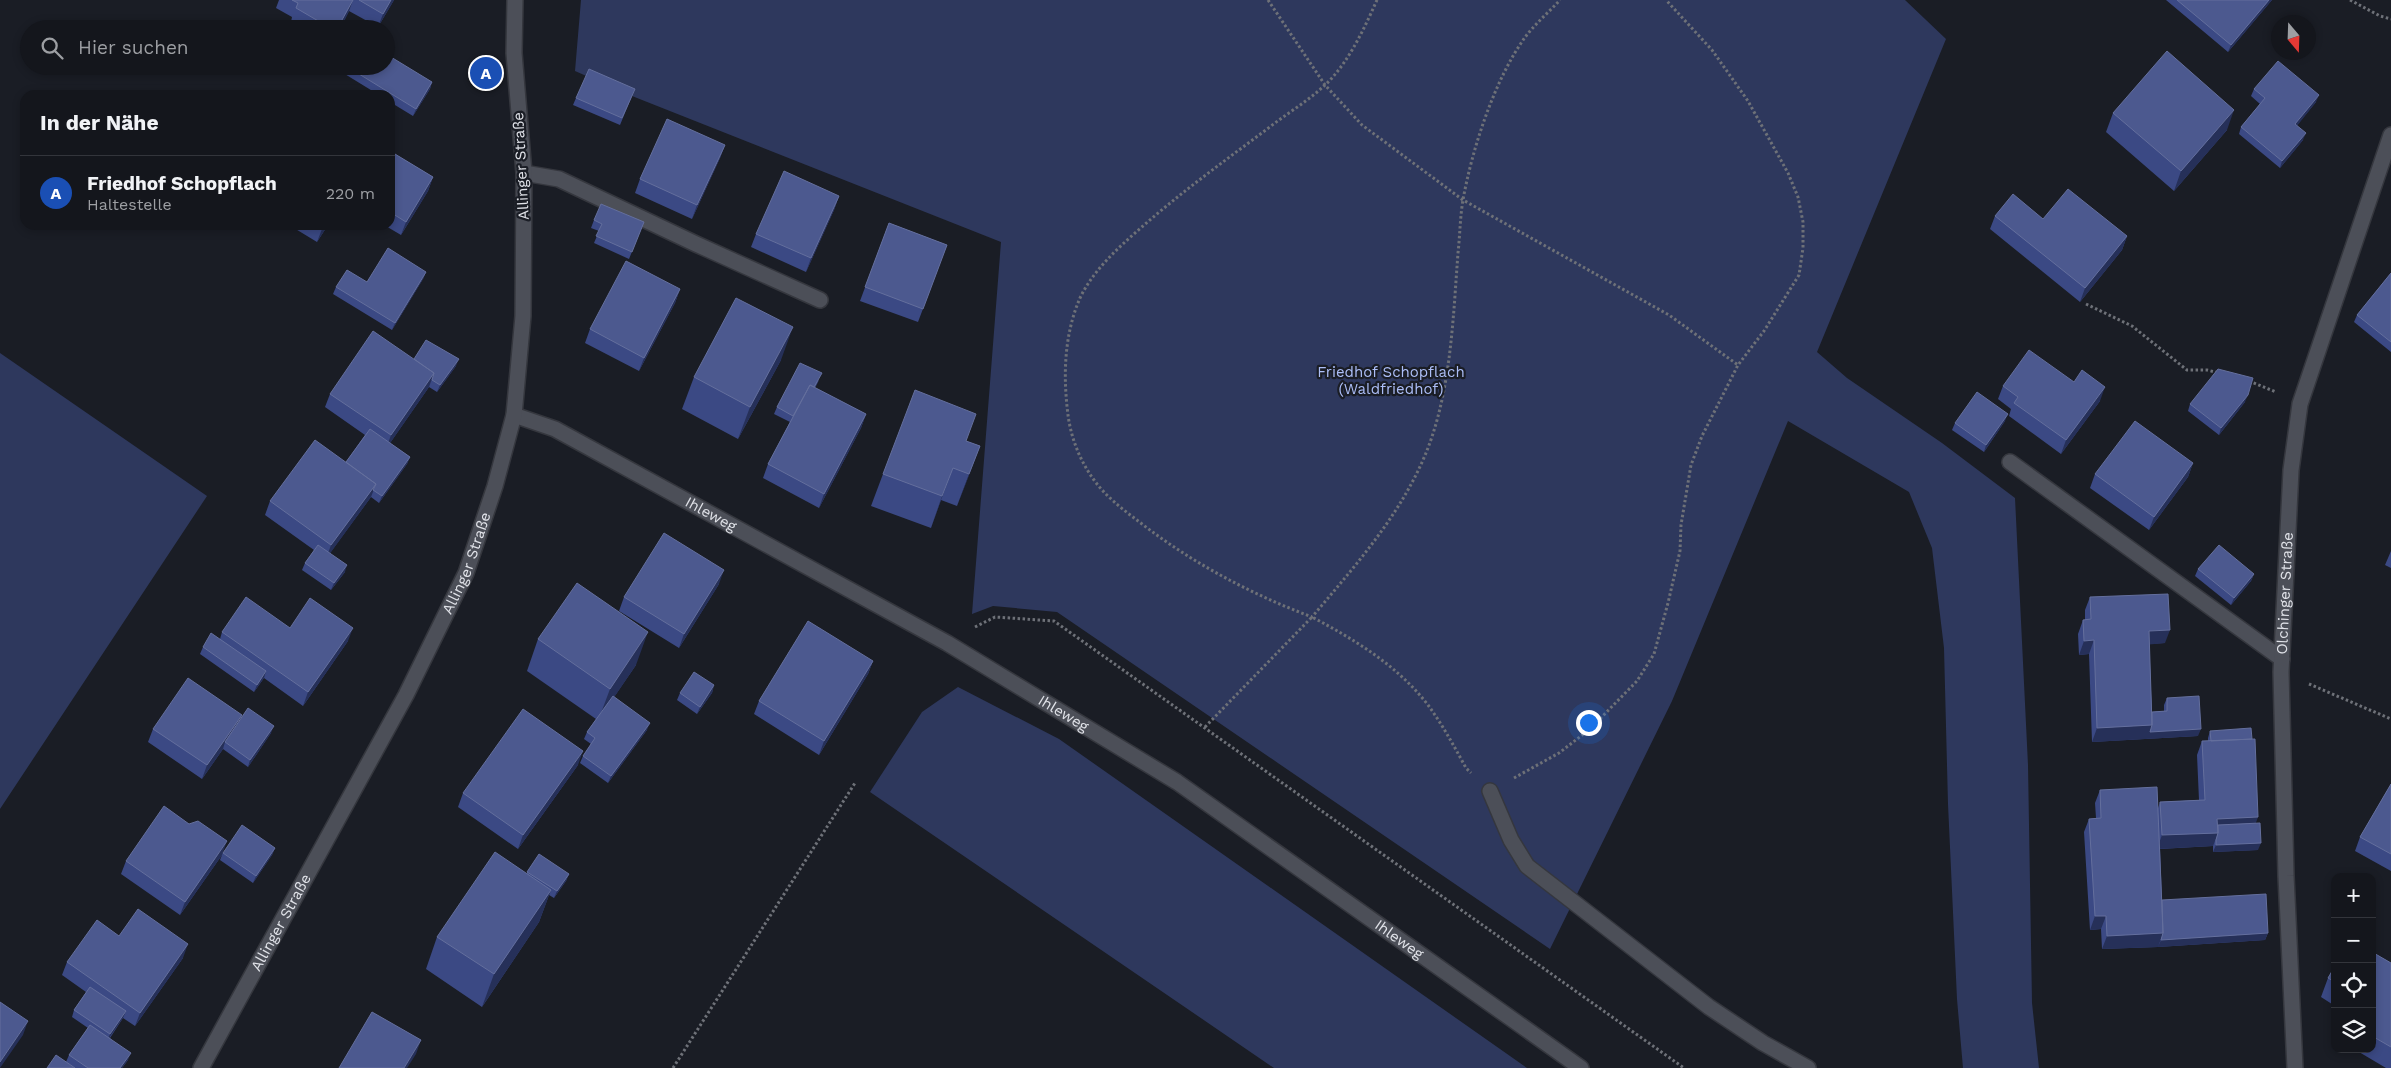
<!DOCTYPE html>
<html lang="de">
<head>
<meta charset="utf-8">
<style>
  body { margin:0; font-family:"Work Sans",sans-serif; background:#212329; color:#f1f3f6 }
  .controls { position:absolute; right:15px; bottom:15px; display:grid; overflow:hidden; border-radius:10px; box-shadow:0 2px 8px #0003 }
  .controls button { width:45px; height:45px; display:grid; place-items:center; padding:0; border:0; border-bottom:1px solid #33353b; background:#14161c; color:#f1f3f6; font:25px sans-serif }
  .compass { position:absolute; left:2271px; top:15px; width:45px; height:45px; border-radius:50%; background:#14161c; box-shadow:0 2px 8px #0003; rotate:161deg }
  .you { position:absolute; left:1588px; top:722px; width:18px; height:18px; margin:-12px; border:4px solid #fff; border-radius:50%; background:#1a73e8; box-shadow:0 0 0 8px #1a73e833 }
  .badge { display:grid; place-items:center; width:32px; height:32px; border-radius:50%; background:#a8c71c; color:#fff; font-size:16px; font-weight:700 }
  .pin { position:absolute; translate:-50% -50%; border:2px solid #fff; box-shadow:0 1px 5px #0006 }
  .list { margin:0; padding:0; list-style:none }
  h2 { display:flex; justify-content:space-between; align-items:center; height:65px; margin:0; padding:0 20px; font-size:21px }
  h2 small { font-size:16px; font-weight:400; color:#9d9fa3 }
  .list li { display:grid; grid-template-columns:32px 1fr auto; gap:15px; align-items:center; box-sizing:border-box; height:75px; padding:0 20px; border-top:1px solid #33353b }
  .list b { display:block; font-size:19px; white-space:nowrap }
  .list p { margin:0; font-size:16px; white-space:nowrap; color:#9d9fa3 }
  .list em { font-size:16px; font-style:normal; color:#9d9fa3 }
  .icon { flex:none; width:28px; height:28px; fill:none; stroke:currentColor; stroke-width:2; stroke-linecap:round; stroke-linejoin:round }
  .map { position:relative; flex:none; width:2391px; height:1068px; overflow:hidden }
  .search { position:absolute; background:#14161c; box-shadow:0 2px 8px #0003; left:20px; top:20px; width:375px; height:55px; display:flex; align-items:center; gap:12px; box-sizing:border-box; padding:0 18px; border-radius:28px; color:#9d9fa3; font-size:19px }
  .panel { position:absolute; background:#14161c; box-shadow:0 2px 8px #0003; left:20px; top:90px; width:375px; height:140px; border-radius:15px }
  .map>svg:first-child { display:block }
  .green { fill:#2e385d }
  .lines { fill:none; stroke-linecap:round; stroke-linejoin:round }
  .lane-casing { stroke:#35373e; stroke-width:18 }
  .street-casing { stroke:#35373e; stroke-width:18 }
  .path { stroke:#6e7178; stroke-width:3; stroke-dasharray:2.5 2.5; stroke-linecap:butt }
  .lane { stroke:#4c4f58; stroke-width:15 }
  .street { stroke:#4c4f58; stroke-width:15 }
  .wall { fill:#3b4984 }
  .shaded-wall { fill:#263059 }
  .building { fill:#4c598f; stroke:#646f9d }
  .labels { text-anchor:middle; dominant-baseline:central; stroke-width:4.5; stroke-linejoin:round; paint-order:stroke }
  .street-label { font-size:15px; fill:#e1e3e9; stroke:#1a1d25 }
  .park-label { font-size:15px; fill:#acbef7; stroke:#1a1d25 }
</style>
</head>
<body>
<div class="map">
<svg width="2391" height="1068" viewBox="0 0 2391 1068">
  <rect width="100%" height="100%" fill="#1a1d25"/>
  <path class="green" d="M581 0H1905L1946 39 1817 352 1847 378 1942 443 2015 498 2028 765 2032 1003 2039 1068H1963L1957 999 1948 804 1944 648 1932 548 1909 492 1788 421 1672 701 1550 949 1057 612 993 606 972 614 1001 242 632 96 575 71Z
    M0 353 207 496 0 809Z
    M958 687 1059 739 1527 1068H1274L870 792 922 712Z"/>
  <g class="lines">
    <defs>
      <path id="lane" d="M524 173 559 179 696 244 820 300
        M2010 462 2282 659
        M1490 791 1511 840 1527 866 1709 1007 1763 1043 1808 1068"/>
      <g id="street">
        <path id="s1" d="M514 415 555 429 947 643 1177 782 1581 1068"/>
        <path id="s2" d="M201 1068 406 695 466 573 495 486 514 415 523 316 524 173 514 53 515 0"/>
        <path id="s3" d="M2295 1068 2286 876 2281 672 2291 470 2300 404 2391 135"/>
      </g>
    </defs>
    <use href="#lane" class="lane-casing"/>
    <use href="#street" class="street-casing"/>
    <path class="path" d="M1268 0 1325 85 1362 125 1463 200 1669 315 1738 365
      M1377 0C1364 29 1348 64 1324 86 1309 100 1291 111 1275 123 1230 157 1185 189 1143 226 1119 247 1094 269 1080 298 1064 335 1063 376 1068 415 1071 438 1080 461 1094 480 1107 498 1125 511 1142 524 1194 564 1251 594 1312 617 1355 566 1400 516 1426 453 1451 391 1453 319 1458 253 1460 235 1460 217 1463 200 1472 149 1495 78 1526 36 1536 23 1549 12 1560 0
      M2350 0 2380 16 2391 19
      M2086 304 2132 326 2187 370H2207L2219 373
      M2249 381 2276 392
      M975 627 995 617 1054 621 1684 1068
      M2309 684 2391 719
      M1205 727 1312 617C1355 640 1397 665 1428 705 1442 724 1454 746 1466 768L1471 773
      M1514 778 1559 753 1590 729 1637 681 1654 654 1668 603 1680 551 1681 525 1691 465 1702 436 1738 365 1764 331 1799 275 1803 248V222L1798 197 1788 173 1748 101 1712 50 1666 0
      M673 1068 855 783"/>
    <use href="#lane" class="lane"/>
    <use href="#street" class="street"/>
  </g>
  <path class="wall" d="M279 0H394L378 27 349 11 340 29H303L291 22 292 17 276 8Z
    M2166 0H2272L2228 52Z
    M336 66H386L432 82 430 89 413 116 390 102V95H379L335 68Z
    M2254 89 2316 102 2297 125 2303 140 2280 168 2239 134 2241 127 2260 104 2251 96Z
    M632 96 620 125 573 105 576 98Z
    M2113 113 2227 130 2174 191 2106 132Z
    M725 145 720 158 692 219 635 193 640 179Z
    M390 151 433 177 428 191 401 235 384 225H390Z
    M839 196 834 210 806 272 751 247 756 234Z
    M1995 216 2043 219 2127 236 2122 250 2080 302 1990 229Z
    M594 220 644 222 629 259 594 243 599 231 591 228Z
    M889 223 947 245 918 322 860 301Z
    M289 225H328L317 242Z
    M426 272 423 279 392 330 333 294 336 287Z
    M2391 273V352L2354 322 2357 315Z
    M680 289 675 303 639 371 585 343 590 329Z
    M414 359 456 366 437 392 429 387 390 443 410 457 407 464 379 503 371 497 330 553 345 572 331 590 302 570 305 563 314 550 265 515 270 501 346 462 365 435 325 407 330 394Z
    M781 360 738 439 682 409 694 377Z
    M819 380 815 388 866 414 861 428 819 508 763 478 768 464 790 422 774 414 777 407Z
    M2003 386 2100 401 2061 454 2009 416 2011 409 1998 399Z
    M2245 402 2219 435 2188 411 2190 404Z
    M2005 421 1984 452 1952 430 1955 423Z
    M966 441 980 446 957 506 941 500 931 528 871 506 883 474Z
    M2193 463 2188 477 2149 530 2090 488 2095 474Z
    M2391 551V568L2385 565Z
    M2198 569 2254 574 2251 581 2231 605 2195 576Z
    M719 584 679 648 619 611 624 597Z
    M2090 597 2165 643 2149 644 2152 712 2164 711V705L2167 698 2198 736 2092 742 2089 654 2079 655 2078 634 2083 620H2085V610Z
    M290 628 348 641 303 706 264 678 254 692 200 654 203 647 220 639 222 632Z
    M538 639 636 665 614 697 647 730 608 783 580 763 583 756 591 744 584 739 587 732 596 719 527 671Z
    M873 661 868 674 819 755 754 714 759 701Z
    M714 685 712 693 697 714 677 700 680 693Z
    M242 715 240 720 271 733 248 767 223 749 202 779 148 742 153 729Z
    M2210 731 2256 824 2258 850 2213 852V846L2160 849 2162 900 2268 933 2265 940 2158 947 2102 949 2101 929 2090 930 2084 832 2089 819 2096 818 2095 803 2100 790 2158 808 2160 802 2199 800 2197 755 2202 741H2208V738Z
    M578 765 518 849 458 807 463 793Z
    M2391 784V871L2355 851 2360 837Z
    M275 848 272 855 253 883 220 860 222 855 180 915 121 874 126 861 223 853Z
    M527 872 569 874 566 881 554 898 549 895 539 922 482 1007 426 969 437 937 527 874Z
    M119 936 183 958 135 1026 123 1018 110 1038 128 1060 122 1068H75L66 1062 69 1055 88 1028 72 1017 74 1010 86 992 62 975 67 962Z
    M2372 952 2391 963V1068H2386L2354 1049H2372Z
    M2335 966V1006L2321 997 2328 978Z"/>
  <path class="shaded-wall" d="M353 0 349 11 340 29H337Z
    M391 0H394L378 27 383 14Z
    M2269 0H2272L2228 52 2231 45Z
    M432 82 430 89 413 116 416 109Z
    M2319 95 2316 102 2293 131 2295 124Z
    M2234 110 2227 130 2174 191 2181 171Z
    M2306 133 2303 140 2280 168 2282 161Z
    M725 145 720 158 692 219 697 205Z
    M433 177 428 191 401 235 406 222Z
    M839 196 834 210 806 272 811 258Z
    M325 225H328L317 242 322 229Z
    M2127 236 2122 250 2080 302 2085 288Z
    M426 272 423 279 392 330 395 323Z
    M680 289 675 303 639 371 644 358Z
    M793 327 781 360 738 439 750 407Z
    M459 359 456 366 437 392 440 385Z
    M434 373 429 387 386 449 391 435Z
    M2105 387 2100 401 2061 454 2066 440Z
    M2248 395 2245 402 2219 435 2221 428Z
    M866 414 861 428 819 508 824 494Z
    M2008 414 2005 421 1984 452 1986 445Z
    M980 446 968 478 957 506 969 474Z
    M410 457 407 464 379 503 382 496Z
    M2193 463 2188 477 2149 530 2154 517Z
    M953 468 941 500 931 528 942 496Z
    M376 484 371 497 326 559 331 545Z
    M347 565 345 572 331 590 334 583Z
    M724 570 719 584 679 648 684 634Z
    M2254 574 2251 581 2231 605 2234 598Z
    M353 628 348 641 303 706 308 692Z
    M2170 630 2165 643 2144 645 2149 631Z
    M648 632 636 665 598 721 610 689Z
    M2094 640 2089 654 2079 655 2084 641Z
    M873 661 868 674 819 755 824 741Z
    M266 671 264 678 254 692 257 685Z
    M714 685 712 693 697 714 700 707Z
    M242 715 237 729 225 742 223 749 202 779 207 765Z
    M650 723 647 730 608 783 611 776Z
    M2152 725 2201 729 2198 736 2092 742 2097 728Z
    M274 726 271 733 248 767 250 760Z
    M583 751 578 765 518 849 523 835Z
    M2258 817 2253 831 2215 832 2217 819Z
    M2218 833 2213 846 2157 849 2162 835Z
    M227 841 222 855 180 915 185 902Z
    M2261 843 2258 850 2213 852 2216 845Z
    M275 848 272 855 253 883 256 876Z
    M569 874 566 881 554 898 557 891Z
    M551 890 539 922 482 1007 494 974Z
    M2095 916H2106L2101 929 2090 930Z
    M2163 933 2158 947 2102 949 2107 936Z
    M2268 933 2265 940 2158 947 2161 940Z
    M188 944 183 958 135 1026 140 1013Z
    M126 1011 123 1018 107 1041 110 1034Z
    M28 1021 23 1035 0 1068V1062Z
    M421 1040 416 1054 407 1068H404Z
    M131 1053 128 1060 122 1068H120Z"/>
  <path class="building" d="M292 0H353L337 29H332L296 8 298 3Z
    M359 0H391L383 14Z
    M2177 0H2269L2231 45Z
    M2167 51 2234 110 2181 171 2113 113Z
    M386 54 432 82 416 109 346 66H386Z
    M2278 61 2319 95 2295 124 2306 133 2282 161 2241 127 2265 98 2254 89Z
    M589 69 635 89 622 118 576 98Z
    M667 119 725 145 697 205 640 179Z
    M390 151 433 177 406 222 390 212Z
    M784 171 839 196 811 258 756 234Z
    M2068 189 2127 236 2085 288 1995 216 2013 194 2043 219Z
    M601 204 644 222 632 252 596 236 602 224 594 220Z
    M889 223 947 245 923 309 865 287Z
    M316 225H325L322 229Z
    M388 248 426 272 395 323 336 287 347 270 367 282Z
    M626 261 680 289 644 358 590 329Z
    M2391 273V342L2357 315Z
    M736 298 793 327 750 407 694 377Z
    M373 331 434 373 391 435 330 394Z
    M426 340 459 359 440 385 432 380 434 373 414 359Z
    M2029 350 2074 382 2082 370 2105 387 2066 440 2014 403 2018 397 2003 386Z
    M800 363 822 373 814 387 810 385 793 416 777 407Z
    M2218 369 2253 378 2248 395 2221 428 2190 404Z
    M810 385 866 414 824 494 768 464Z
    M915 390 976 414 966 441 980 446 969 474 953 468 942 496 883 474Z
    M1977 392 2008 414 1986 445 1955 423Z
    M2135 421 2193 463 2154 517 2095 474Z
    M370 429 410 457 382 496 373 490 376 484 346 462Z
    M315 440 376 484 331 545 270 501Z
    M664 533 724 570 684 634 624 597Z
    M318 545 347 565 334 583 305 563Z
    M2219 545 2254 574 2234 598 2198 569Z
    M577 583 648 632 610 689 538 639Z
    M2168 594 2170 630 2149 631 2152 725 2097 728 2094 640 2084 641 2083 620 2091 619 2090 597Z
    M246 597 290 628 310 598 353 628 308 692 222 632Z
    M808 621 873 661 824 741 759 701Z
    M211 633 266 671 257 685 203 647Z
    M694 672 714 685 700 707 680 693Z
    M188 678 242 715 207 765 153 729Z
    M613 696 650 723 611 776 583 756 595 738 587 732Z
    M2199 696 2201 729 2150 732 2152 725V712L2167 711V698Z
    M248 708 274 726 250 760 225 742Z
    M523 709 583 751 523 835 463 793Z
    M2251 728 2252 739 2211 741 2210 731Z
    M2255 739 2258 817 2217 819 2218 833 2162 835 2160 802 2205 800 2202 741Z
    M2391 784V854L2360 837Z
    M2157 787 2163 933 2107 936 2106 916H2095L2089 819 2101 818 2100 790Z
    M164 806 189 824 198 821 227 841 185 902 126 861Z
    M2260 823 2261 843 2216 845V840L2218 833V825Z
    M242 825 275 848 256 876 223 853Z
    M495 852 551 890 494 974 437 937Z
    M539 854 569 874 557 891 527 872Z
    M2266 894 2268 933 2161 940 2163 933 2162 900Z
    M138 909 188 944 140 1013 67 962 97 920 119 936Z
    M2372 952 2391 963V1047L2372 1036Z
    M2335 966V982L2328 978Z
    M90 987 126 1011 110 1034 74 1010Z
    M0 1002 28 1021 0 1062Z
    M372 1012 421 1040 404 1068H339Z
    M90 1025 131 1053 120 1068H88L69 1055Z
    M56 1055 75 1068H47Z"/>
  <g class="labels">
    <g class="street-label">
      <text transform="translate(521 166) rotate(-93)">Allinger Straße</text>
      <text stroke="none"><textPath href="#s1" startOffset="221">Ihleweg</textPath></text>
      <text stroke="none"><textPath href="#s2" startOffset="571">Allinger Straße</textPath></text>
      <text stroke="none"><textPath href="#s3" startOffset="475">Olchinger Straße</textPath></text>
      <text stroke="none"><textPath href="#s1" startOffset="626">Ihleweg</textPath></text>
      <text stroke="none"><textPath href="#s2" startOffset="166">Allinger Straße</textPath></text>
      <text stroke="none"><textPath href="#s1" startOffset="1031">Ihleweg</textPath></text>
    </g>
    <g class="park-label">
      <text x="1391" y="372">Friedhof Schopflach<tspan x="1391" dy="17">(Waldfriedhof)</tspan></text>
    </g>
  </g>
</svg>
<div class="controls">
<button>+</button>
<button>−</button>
<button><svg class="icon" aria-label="locate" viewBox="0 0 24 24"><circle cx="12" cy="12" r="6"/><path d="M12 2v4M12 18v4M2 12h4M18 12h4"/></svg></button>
<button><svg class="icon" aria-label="layers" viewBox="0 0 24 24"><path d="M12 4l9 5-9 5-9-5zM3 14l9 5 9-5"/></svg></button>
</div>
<svg class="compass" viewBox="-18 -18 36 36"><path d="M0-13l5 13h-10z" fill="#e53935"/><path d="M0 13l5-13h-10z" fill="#9d9fa3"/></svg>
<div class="you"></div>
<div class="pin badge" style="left:486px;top:73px;background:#1a4fb4">A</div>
<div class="search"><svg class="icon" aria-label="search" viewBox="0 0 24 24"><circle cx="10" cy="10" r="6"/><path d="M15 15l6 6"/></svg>Hier suchen</div>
<section class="panel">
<h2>In der Nähe<small></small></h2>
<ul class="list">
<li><span class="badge" style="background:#1a4fb4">A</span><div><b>Friedhof Schopflach</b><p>Haltestelle</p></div><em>220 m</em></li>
</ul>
</section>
</div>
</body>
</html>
